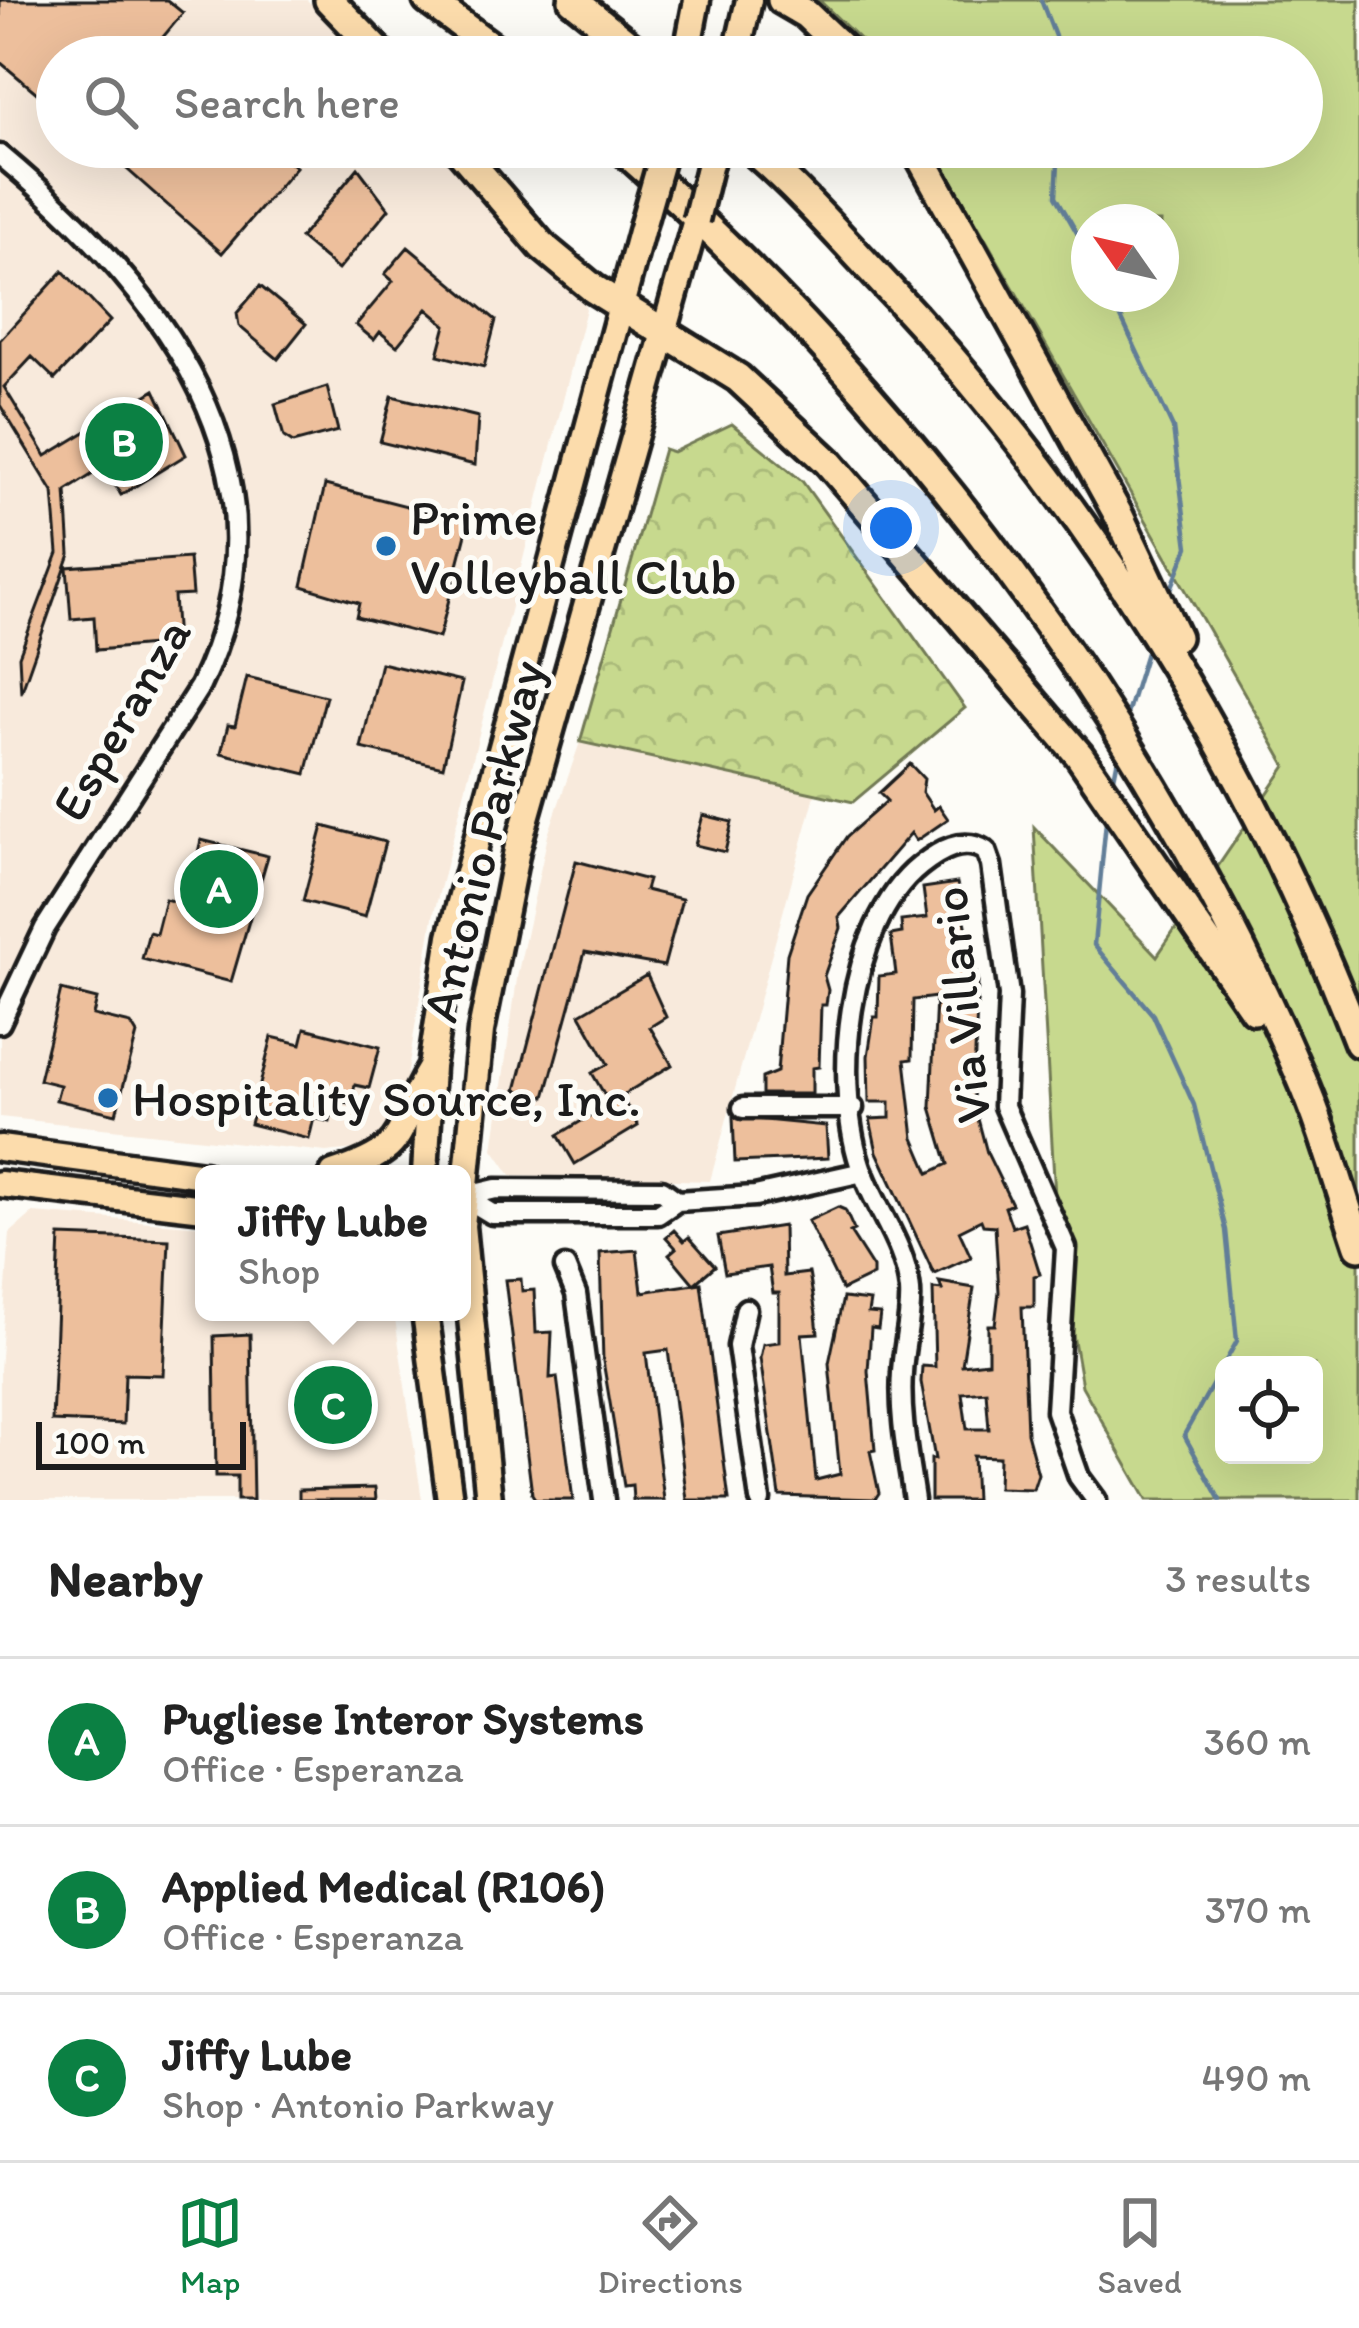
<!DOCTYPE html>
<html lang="en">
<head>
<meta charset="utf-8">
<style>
  body { margin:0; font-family:Itim,sans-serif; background:#f6f6f6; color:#222 }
  .controls { position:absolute; right:36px; bottom:36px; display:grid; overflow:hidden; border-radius:18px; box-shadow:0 12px 48px #0002 }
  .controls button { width:108px; height:108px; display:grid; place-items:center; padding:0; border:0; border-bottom:3px solid #e0e0e0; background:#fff; color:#222; font:60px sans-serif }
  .compass { position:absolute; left:1071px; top:204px; width:108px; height:108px; border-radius:50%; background:#fff; box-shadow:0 12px 48px #0002; rotate:304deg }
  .scale { position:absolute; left:36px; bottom:30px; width:210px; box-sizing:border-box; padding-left:12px; border:6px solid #1c1c1c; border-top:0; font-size:33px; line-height:42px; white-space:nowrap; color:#1c1c1c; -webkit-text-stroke:9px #fdfcf7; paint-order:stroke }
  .you { position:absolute; left:891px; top:528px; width:42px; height:42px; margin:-30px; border:9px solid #fff; border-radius:50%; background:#1a73e8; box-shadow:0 0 0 18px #1a73e833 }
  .badge { display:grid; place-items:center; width:78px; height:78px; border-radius:50%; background:#0b8043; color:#fff; font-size:39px; font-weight:700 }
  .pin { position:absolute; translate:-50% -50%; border:6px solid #fff; box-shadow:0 3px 12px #0006 }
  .popup { position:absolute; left:195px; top:1165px; width:276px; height:156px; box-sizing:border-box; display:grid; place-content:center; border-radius:18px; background:#fff; filter:drop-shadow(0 3px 9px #0005); font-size:39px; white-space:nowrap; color:#767676 }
  .popup b { font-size:45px; color:#222 }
  .popup::after { content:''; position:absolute; left:50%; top:100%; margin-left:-24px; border:24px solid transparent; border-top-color:#fff }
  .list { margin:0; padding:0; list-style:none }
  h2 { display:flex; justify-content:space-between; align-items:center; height:156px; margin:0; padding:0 48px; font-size:51px }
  h2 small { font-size:39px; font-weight:400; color:#767676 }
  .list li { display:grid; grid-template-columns:78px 1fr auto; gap:36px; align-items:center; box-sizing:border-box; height:168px; padding:0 48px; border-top:3px solid #e0e0e0 }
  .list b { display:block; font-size:45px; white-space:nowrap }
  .list p { margin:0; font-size:39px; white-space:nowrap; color:#767676 }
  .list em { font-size:39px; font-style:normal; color:#767676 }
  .icon { flex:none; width:66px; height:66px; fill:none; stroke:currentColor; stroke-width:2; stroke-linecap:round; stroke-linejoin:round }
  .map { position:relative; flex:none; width:1359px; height:1500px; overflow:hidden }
  .search { position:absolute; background:#fff; box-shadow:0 12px 48px #0002; left:36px; right:36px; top:36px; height:132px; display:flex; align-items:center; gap:30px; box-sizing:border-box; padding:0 42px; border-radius:66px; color:#767676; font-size:45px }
  .sheet { height:660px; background:#fff }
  nav { display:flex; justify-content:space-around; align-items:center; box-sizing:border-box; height:168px; border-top:3px solid #e0e0e0; background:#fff; font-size:33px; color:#767676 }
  nav a { display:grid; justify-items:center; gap:6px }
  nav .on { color:#0b8043 }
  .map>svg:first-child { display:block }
  .built { fill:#f8eadc }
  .grass { fill:#c7d98e; stroke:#727a55; stroke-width:3; fill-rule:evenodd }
  .forest { fill:url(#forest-crowns); stroke:#727a55; stroke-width:3 }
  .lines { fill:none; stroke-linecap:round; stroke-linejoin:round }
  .stream { stroke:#627e98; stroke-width:4.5 }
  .building { fill:#edbf9c; stroke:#1c1c1c; stroke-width:3; fill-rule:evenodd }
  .minor-casing { stroke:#1c1c1c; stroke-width:27 }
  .major-casing { stroke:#1c1c1c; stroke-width:33 }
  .highway-casing { stroke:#1c1c1c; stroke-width:36 }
  .minor { stroke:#fdfcf7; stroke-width:18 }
  .major { stroke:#fcdcac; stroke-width:24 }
  .highway { stroke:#fcdcac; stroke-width:27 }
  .major-bridge-casing { stroke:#1c1c1c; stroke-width:33; stroke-linecap:butt }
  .major-bridge { stroke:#fcdcac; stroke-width:24 }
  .poi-dot { fill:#1f6fb2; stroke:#fdfcf7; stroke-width:4.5 }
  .labels { text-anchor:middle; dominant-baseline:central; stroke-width:10; stroke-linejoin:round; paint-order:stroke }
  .poi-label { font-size:51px; fill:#1c1c1c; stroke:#fdfcf7; text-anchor:start }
  .street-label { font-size:51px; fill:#1c1c1c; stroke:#fdfcf7 }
</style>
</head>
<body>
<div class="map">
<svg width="1359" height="1500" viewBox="0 0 1359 1500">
  <defs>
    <pattern id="forest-crowns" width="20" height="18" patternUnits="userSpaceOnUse" patternTransform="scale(3)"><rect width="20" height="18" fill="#c7d98e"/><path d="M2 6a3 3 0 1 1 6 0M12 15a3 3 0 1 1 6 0" fill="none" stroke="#aaba7a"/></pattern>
  </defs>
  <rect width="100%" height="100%" fill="#fdfcf7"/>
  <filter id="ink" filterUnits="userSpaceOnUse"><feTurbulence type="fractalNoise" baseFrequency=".00833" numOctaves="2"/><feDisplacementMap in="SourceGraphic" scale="24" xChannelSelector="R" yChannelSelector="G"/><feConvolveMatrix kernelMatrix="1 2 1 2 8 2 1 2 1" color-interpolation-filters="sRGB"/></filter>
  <g filter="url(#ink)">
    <path class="built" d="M0 0H307L367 57H57V147H441L507 229 580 294 586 309 433 917 402 1107 382 1138 365 1148 326 1152 0 1117Z
      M580 742 815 795 710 1181 511 1175 493 1149 518 972 548 835Z
      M33 1213 204 1226V1312H394L422 1500H0V1370L10 1233Z"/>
    <path class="grass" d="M819 0H1359V1500H1147L1082 1386 1058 1249 1034 827 1157 956 1286 766 933 147H1302V57H878ZM1089 222H1161V294H1089ZM1224 1365H1314V1455H1224Z"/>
    <path class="forest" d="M732 424 802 481 965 708 853 802 580 742 664 449 673 452Z"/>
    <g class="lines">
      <path class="stream" d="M1041 0 1063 57
        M1059 147 1056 196 1089 254
        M1110 294 1173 428 1188 547 1169 594
        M1124 724 1149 643
        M1113 783 1119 753
        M1107 811 1094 945 1153 1015 1194 1105 1226 1230 1237 1341 1184 1435 1220 1500"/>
    </g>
    <path class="building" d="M0 0H167L183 13 158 43 175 57H57V110L0 62Z
      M102 147H271L296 167 222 253Z
      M358 168 389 209 338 270 300 238Z
      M408 247 496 320 484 367 438 355 446 325 427 309 397 346 380 332 374 340 356 325 393 281 385 274Z
      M63 271 110 321 55 379 32 357 4 387 46 456 155 390 186 455 121 495 104 467 66 491 70 554 21 693 19 656 58 553 53 492 0 405V340Z
      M260 286 306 324 278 359 239 326 237 313Z
      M327 387 338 431 293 443 284 437 275 404Z
      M392 396 478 417 475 465 380 442Z
      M325 485 469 522 439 638 356 617 359 603 302 586Z
      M189 558 192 595 174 596 177 643 96 650 94 617 71 619 67 567Z
      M381 663 462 682 443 767 361 748Z
      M247 677 326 696 306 774 221 753 228 725 235 726Z
      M910 764 924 779 922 792 934 810 939 806 948 819 916 841 911 833 839 917 841 928 824 976 828 990 826 1005H821L819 1067 812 1068V1094H762V1078L777 1072 787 954 807 894 847 836 887 801 879 793Z
      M703 815 732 822 725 852 695 845Z
      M323 826 385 842 365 917 303 901Z
      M201 840 268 856 231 982 142 959 149 932 156 934 165 899 176 902 183 875 192 877Z
      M576 861 648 880 645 890 682 899 664 966 585 952 545 1097 516 1090Z
      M957 883 978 982 973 1100 987 1153 1012 1204 1005 1207 1012 1227 1024 1223 1040 1274 1034 1276V1307H1022L1027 1433 1038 1474 1033 1489 998 1488 999 1457 973 1456 975 1500H931V1459H935L921 1382 922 1366 935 1367 933 1289 942 1290 939 1282 974 1288 962 1365 988 1362V1325H995L999 1292 995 1226 983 1225 981 1220 959 1231 971 1257 934 1274 877 1152 870 1119 890 1118V1102H869L868 1056 874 1017H878L879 976 896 974 891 935 902 933 901 921 927 918 923 888ZM936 997 931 1107 948 1164 929 1173 914 1138 905 1060 912 1059 913 1000ZM986 1391 989 1429H967L962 1393Z
      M647 975 666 1017 650 1027 672 1065 621 1096 638 1126 575 1164 558 1135 610 1104 592 1073 608 1064 580 1014Z
      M61 990 97 999 93 1015 131 1024 137 1034 116 1114 56 1100 60 1085 39 1080Z
      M305 1028 380 1047 369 1088 355 1085 350 1104 335 1101 330 1122 314 1118 309 1139 250 1124 272 1037 301 1044Z
      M733 1117 826 1126 828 1158 735 1162Z
      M838 1207 845 1210 854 1230 850 1232 873 1268V1275L842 1290 808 1221Z
      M783 1226 784 1276 809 1273 816 1314 818 1333 802 1334 816 1480 840 1474 829 1363 843 1298 870 1301 868 1313 880 1314 878 1329 871 1328 868 1371 875 1450 870 1451 879 1493 875 1499 780 1496 760 1358 763 1344 779 1342V1293H773L769 1267 725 1273 718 1236Z
      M674 1230 684 1241 689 1237 715 1266 694 1284 669 1254 676 1248 666 1237Z
      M60 1236 169 1240 163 1375 125 1374 123 1424 52 1421Z
      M637 1250 642 1292 701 1283 729 1500H687L668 1350 646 1353 664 1500H633L632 1485 624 1486 603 1361 600 1253Z
      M521 1279 522 1291 534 1290 536 1333 552 1332 550 1378 557 1377 573 1500H536L532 1494 505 1280Z
      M250 1334 253 1500H237V1476H216L214 1336Z
      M311 1392H354V1419H311Z
      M375 1488 376 1500H299V1490Z"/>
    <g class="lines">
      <defs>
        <path id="minor" d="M0 155C161 289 304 470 200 686L45 928 0 1023
          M743 1108H853
          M462 1197 496 1189 662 1190 677 1201
          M464 1197 492 1214H658L677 1201 755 1196 863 1172
          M565 1267 576 1294 604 1500
          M746 1309 738 1346 760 1500
          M914 1500C908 1458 899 1415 902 1373 903 1346 912 1318 910 1291 906 1247 878 1213 863 1173 831 1088 846 925 920 866 939 851 963 836 986 851L991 865 1009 995 1004 1106 1066 1248 1056 1411 1079 1477 1096 1500"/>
        <path id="major" d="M686 57 697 0
          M736 57 749 0
          M0 1148 204 1175
          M333 1174C417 1146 391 1132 430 1069
          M425 1174 431 1067 451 936 643 224
          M0 1184 204 1208
          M425 1312 450 1500
          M489 1500 462 1226 481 1031 517 850 696 220"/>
        <path id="highway" d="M329 0 384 57
          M428 0 505 57
          M573 0 644 57
          M782 0 806 14 851 57
          M457 147 542 246 594 289 738 378 828 462 1079 755 1254 1010
          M620 147C910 403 1146 718 1300 1075 1324 1130 1340 1190 1359 1246
          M749 147C795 186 836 232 877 276 1088 498 1249 758 1359 1043
          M915 147 1119 516 1176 637"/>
      </defs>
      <use href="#minor" class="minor-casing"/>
      <use href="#major" class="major-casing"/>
      <use href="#highway" class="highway-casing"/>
      <use href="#minor" class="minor"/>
      <use href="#major" class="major"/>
      <use href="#highway" class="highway"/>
      <defs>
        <path id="major-bridge" d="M696 220 714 147
          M643 224 665 147"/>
      </defs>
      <use href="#major-bridge" class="major-bridge-casing"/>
      <use href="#major-bridge" class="major-bridge"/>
    </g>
  </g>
  <g class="poi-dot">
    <circle cx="386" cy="546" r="12"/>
    <circle cx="108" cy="1098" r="12"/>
  </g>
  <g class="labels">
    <g class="poi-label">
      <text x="410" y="517">Prime<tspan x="410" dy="59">Volleyball Club</tspan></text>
      <text x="132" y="1098">Hospitality Source, Inc.</text>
    </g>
    <g class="street-label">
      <text transform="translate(121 719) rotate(-60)">Esperanza</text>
      <text transform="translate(483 841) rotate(-76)">Antonio Parkway</text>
      <text transform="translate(961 1005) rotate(-96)">Via Villario</text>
    </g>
  </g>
</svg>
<div class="controls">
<button><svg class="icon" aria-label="locate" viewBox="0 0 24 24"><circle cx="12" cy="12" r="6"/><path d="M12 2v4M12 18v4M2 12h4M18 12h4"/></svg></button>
</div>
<svg class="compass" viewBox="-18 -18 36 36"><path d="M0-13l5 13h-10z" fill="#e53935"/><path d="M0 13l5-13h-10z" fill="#767676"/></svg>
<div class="scale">100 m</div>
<div class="you"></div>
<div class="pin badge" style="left:219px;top:889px">A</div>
<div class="pin badge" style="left:124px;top:442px">B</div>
<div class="pin badge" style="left:333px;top:1405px">C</div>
<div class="popup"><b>Jiffy Lube</b>Shop</div>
<div class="search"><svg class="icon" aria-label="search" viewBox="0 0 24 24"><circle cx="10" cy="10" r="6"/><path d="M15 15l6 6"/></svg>Search here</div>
</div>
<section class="sheet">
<h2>Nearby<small>3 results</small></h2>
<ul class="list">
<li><span class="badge">A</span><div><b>Pugliese Interor Systems</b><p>Office · Esperanza</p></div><em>360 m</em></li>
<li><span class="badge">B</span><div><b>Applied Medical (R106)</b><p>Office · Esperanza</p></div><em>370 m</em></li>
<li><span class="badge">C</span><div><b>Jiffy Lube</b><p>Shop · Antonio Parkway</p></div><em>490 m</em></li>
</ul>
</section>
<nav>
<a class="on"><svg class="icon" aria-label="map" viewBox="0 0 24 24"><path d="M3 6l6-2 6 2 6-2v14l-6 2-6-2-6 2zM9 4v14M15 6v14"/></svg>Map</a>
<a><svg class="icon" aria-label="directions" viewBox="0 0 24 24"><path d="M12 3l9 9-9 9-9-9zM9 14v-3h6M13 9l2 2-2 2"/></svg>Directions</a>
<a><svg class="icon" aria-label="saved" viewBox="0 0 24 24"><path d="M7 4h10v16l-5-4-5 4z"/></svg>Saved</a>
</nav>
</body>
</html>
